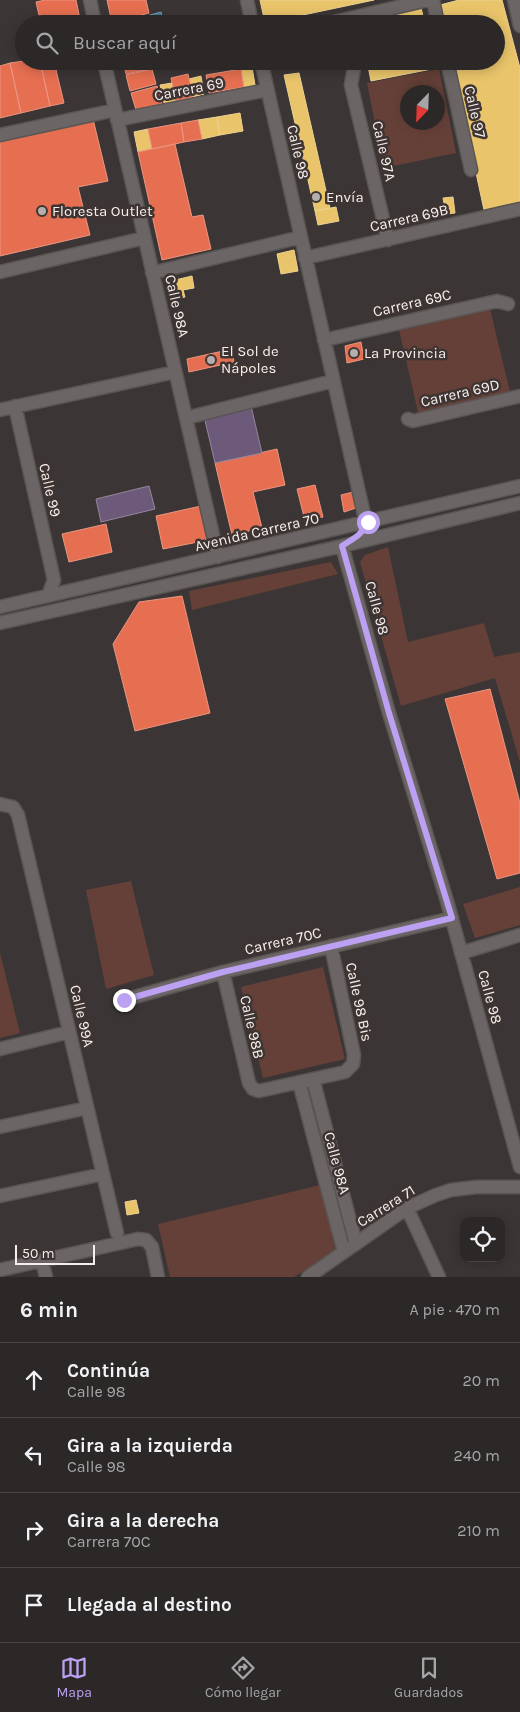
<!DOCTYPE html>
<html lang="es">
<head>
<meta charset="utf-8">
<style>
  body { margin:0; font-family:Karla,sans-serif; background:#383434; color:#f1f3f6 }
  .controls { position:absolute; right:15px; bottom:15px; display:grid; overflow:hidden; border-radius:10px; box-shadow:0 2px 12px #0003 }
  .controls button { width:45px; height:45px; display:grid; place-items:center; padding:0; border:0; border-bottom:1px solid #484445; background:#2c2828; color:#f1f3f6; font:25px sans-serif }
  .compass { position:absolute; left:400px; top:85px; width:45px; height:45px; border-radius:50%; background:#2c2828; box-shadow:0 2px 12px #0003; rotate:203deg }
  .scale { position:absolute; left:15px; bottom:12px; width:80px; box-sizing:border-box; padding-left:5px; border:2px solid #f5efed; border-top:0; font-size:14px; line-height:18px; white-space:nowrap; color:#f5efed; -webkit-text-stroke:4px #3e3432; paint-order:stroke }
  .stop { position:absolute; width:15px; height:15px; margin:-11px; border:4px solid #bca0f2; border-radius:50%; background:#fff }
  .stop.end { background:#bca0f2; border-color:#fff; box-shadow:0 1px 5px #0008 }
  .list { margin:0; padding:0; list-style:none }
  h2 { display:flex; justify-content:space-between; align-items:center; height:65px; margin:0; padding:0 20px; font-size:21px }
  h2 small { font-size:16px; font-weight:400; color:#a6a6a8 }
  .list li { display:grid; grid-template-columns:32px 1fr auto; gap:15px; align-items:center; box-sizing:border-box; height:75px; padding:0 20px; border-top:1px solid #484445 }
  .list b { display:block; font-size:19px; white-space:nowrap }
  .list p { margin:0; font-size:16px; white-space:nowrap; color:#a6a6a8 }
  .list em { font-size:16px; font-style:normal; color:#a6a6a8 }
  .icon { flex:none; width:28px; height:28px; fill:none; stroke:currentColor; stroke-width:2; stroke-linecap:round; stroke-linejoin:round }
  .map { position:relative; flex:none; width:520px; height:1277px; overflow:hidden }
  .search { position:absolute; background:#2c2828; box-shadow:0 2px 12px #0003; left:15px; right:15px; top:15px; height:55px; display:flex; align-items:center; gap:12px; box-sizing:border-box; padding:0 18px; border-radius:28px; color:#a6a6a8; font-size:19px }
  .sheet { height:365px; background:#2c2828 }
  nav { display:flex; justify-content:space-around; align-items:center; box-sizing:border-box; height:70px; border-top:1px solid #484445; background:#2c2828; font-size:14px; color:#a6a6a8 }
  nav a { display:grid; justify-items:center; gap:2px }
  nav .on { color:#bca0f2 }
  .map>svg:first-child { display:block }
  .green { fill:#654038; fill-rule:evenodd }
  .homes { fill:#e9c46a; stroke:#edd191 }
  .shops { fill:#e76f51; stroke:#eb9580 }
  .offices { fill:#6d597a; stroke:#96869c }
  .public { fill:#457b9d; stroke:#7a9eb5 }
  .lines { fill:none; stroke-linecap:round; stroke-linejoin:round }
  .minor-casing { stroke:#595553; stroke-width:15 }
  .minor { stroke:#6b6665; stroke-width:12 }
  .route { stroke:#bca0f2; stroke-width:6 }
  .poi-dot { fill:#b4aead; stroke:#3e3432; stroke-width:2 }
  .labels { text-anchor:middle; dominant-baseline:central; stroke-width:5; stroke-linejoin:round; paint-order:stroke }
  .street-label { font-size:15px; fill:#f5efed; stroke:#3e3432 }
  .poi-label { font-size:15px; fill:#f5efed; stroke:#3e3432; text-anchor:start }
</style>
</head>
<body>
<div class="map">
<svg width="520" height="1277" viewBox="0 0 520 1277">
  <rect width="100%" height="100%" fill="#3b3635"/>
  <path class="green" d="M439 69 456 153 384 168 367 83ZM408 92H438V122H408Z
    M490 309 511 396 419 416 399 330Z
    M388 547 408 642 484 623 494 657 520 652V762L495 678 401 706 360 562 365 555Z
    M331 562 338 574 192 610 189 591Z
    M131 881 154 975 106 989 86 890Z
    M520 887V925L475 938 463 904Z
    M0 953 20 1033 0 1038Z
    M323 967 345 1059 263 1078 241 987Z
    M320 1185 336 1251 294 1277H170L158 1224Z"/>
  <path class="homes" d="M260 0H374L265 23Z
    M459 0H502L520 68V204L484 210 452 61H496V24H444L440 5Z
    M421 8 425 24H358V21Z
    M278 61H288L289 66 280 68Z
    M367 61H435L437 68 371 81Z
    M252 67 255 85 244 87 241 69Z
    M299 73 330 208 315 211 284 75Z
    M201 76 204 94 193 97 189 79Z
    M172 83 176 101 164 103 160 85Z
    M240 113 243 131 220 135 217 117Z
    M217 117 220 135 202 139 198 120Z
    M148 129 152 149 138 152 134 132Z
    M453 197 455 213 446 214 443 198Z
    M336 207 339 221 318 225 315 211Z
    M294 250 298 271 281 274 277 254Z
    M192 276 194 288 183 290 185 297 172 300 168 284 171 281Z
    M136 1200 139 1213 127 1215 125 1202Z"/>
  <path class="shops" d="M45 0H76L81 24H41L36 2Z
    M107 0H146L149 13 112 23Z
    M24 61H40L50 106 21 113 10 63Z
    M40 61H93L56 70 64 103 50 106Z
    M123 61H173V64L126 74Z
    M10 63 21 113 0 118V66Z
    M152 69 156 84 130 91 126 75Z
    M241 69 244 87 209 93 206 75Z
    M188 74 193 97 176 101 171 78Z
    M157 86 162 104 136 110 131 93Z
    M93 119 108 181 78 187 90 235 0 256V141Z
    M198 120 202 139 184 142 181 123Z
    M181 123 184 142 152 149 148 129Z
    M175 144 192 217 203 215 211 249 162 260 138 152Z
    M361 342 364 359 347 363 345 346Z
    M232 349 234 362 189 372 187 359Z
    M277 449 285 485 253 492 262 528 232 535 215 463Z
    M315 485 323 517 305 521 297 489Z
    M353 492 356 508 344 512 341 495Z
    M201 506 208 540 163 549 156 516Z
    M106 524 112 552 69 562 62 534Z
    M182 596 210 713 135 731 113 644 139 602Z
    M490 689 520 803V873L497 879 445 699Z"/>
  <path class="offices" d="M251 406 262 453 215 463 204 416Z
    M149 486 155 509 101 522 96 499Z"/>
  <path class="public" d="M161 12 164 24H117Z"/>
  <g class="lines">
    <defs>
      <path id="minor" d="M90 0 95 24
        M247 0 252 24
        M433 0 438 24
        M514 0 520 26
        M325 24 428 0
        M104 61 218 557
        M261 61 366 523 364 529
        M447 61 471 170
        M354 68 351 85 388 240
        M117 120 267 90
        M0 135 115 110
        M305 258 520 209
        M0 272 144 238
        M152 273 301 237
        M324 340 497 301 508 304
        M15 406 54 580 48 596
        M0 410 175 372
        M186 418 333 381
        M408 419 413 421 520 396
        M342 546 389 713 447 901 520 1167
        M0 607 520 486
        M0 623 342 546 520 503
        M0 804 13 807 18 815 117 1233
        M461 953 520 935
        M223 972 249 1083 253 1089 259 1091 345 1072 353 1064 354 1055 331 946
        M124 1000 223 972 452 918
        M0 1049 69 1032
        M313 1079 356 1244
        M299 1082 344 1252
        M0 1127 87 1108
        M0 1196 103 1174
        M407 1208 439 1277
        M42 1261 46 1277
        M0 1270 138 1239 146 1240 152 1247 158 1277
        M308 1277 407 1208 436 1195 451 1190 476 1187H520"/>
    </defs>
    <use href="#minor" class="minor-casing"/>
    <use href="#minor" class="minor"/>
  </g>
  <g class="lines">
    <path class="route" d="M124 1000 223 972 452 918 389 713 342 546C352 539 363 535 366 523L368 522"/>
  </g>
  <g class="poi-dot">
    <circle cx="316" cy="197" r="5"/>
    <circle cx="42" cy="211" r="5"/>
    <circle cx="354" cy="353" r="5"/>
    <circle cx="211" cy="360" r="5"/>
  </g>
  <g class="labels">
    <g class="street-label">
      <text transform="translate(189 89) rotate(-11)">Carrera 69</text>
      <text transform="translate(475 112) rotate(77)">Calle 97</text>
      <text transform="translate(384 151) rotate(77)">Calle 97A</text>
      <text transform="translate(298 152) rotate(77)">Calle 98</text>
      <text transform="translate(409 218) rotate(-13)">Carrera 69B</text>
      <text transform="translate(412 303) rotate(-13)">Carrera 69C</text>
      <text transform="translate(177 306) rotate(77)">Calle 98A</text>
      <text transform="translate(460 393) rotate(-13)">Carrera 69D</text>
      <text transform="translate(50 490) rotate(77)">Calle 99</text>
      <text transform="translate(257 532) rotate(-13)">Avenida Carrera 70</text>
      <text transform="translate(377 608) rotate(75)">Calle 98</text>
      <text transform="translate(283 941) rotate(-13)">Carrera 70C</text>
      <text transform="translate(490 997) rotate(75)">Calle 98</text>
      <text transform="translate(359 1002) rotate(78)">Calle 98 Bis</text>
      <text transform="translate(82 1016) rotate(77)">Calle 99A</text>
      <text transform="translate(252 1027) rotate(77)">Calle 98B</text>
      <text transform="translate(337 1163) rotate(75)">Calle 98A</text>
      <text transform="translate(386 1206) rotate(-32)">Carrera 71</text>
    </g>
    <g class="poi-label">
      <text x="326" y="197">Envía</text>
      <text x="52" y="211">Floresta Outlet</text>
      <text x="221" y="351">El Sol de<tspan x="221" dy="17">Nápoles</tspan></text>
      <text x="364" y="353">La Provincia</text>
    </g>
  </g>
</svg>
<div class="controls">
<button><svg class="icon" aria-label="locate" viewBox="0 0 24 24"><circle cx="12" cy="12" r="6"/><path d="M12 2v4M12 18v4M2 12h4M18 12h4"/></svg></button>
</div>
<svg class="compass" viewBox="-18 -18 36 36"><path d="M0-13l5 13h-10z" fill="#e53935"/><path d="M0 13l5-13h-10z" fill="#a6a6a8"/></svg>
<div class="scale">50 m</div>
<div class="stop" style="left:368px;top:522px"></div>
<div class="stop end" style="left:124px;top:1000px"></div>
<div class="search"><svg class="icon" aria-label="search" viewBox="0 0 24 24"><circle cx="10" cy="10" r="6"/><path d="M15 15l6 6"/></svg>Buscar aquí</div>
</div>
<section class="sheet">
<h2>6 min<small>A pie · 470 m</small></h2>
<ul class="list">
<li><svg class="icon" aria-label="ahead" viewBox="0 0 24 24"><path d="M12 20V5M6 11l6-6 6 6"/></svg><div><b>Continúa</b><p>Calle 98</p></div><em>20 m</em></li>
<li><svg class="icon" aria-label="left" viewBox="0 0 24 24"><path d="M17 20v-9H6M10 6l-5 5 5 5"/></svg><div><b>Gira a la izquierda</b><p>Calle 98</p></div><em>240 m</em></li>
<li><svg class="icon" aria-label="right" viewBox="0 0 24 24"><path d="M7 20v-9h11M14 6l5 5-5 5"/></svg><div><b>Gira a la derecha</b><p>Carrera 70C</p></div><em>210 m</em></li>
<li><svg class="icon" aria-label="arrive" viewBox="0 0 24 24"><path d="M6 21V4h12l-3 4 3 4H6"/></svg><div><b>Llegada al destino</b></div></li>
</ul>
</section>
<nav>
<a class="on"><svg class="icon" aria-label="map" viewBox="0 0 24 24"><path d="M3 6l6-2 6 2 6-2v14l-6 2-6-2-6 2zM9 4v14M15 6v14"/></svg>Mapa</a>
<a><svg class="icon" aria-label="directions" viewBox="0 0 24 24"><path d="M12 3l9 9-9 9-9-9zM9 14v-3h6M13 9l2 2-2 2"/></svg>Cómo llegar</a>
<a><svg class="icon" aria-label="saved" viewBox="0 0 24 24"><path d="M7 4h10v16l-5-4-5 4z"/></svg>Guardados</a>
</nav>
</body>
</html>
